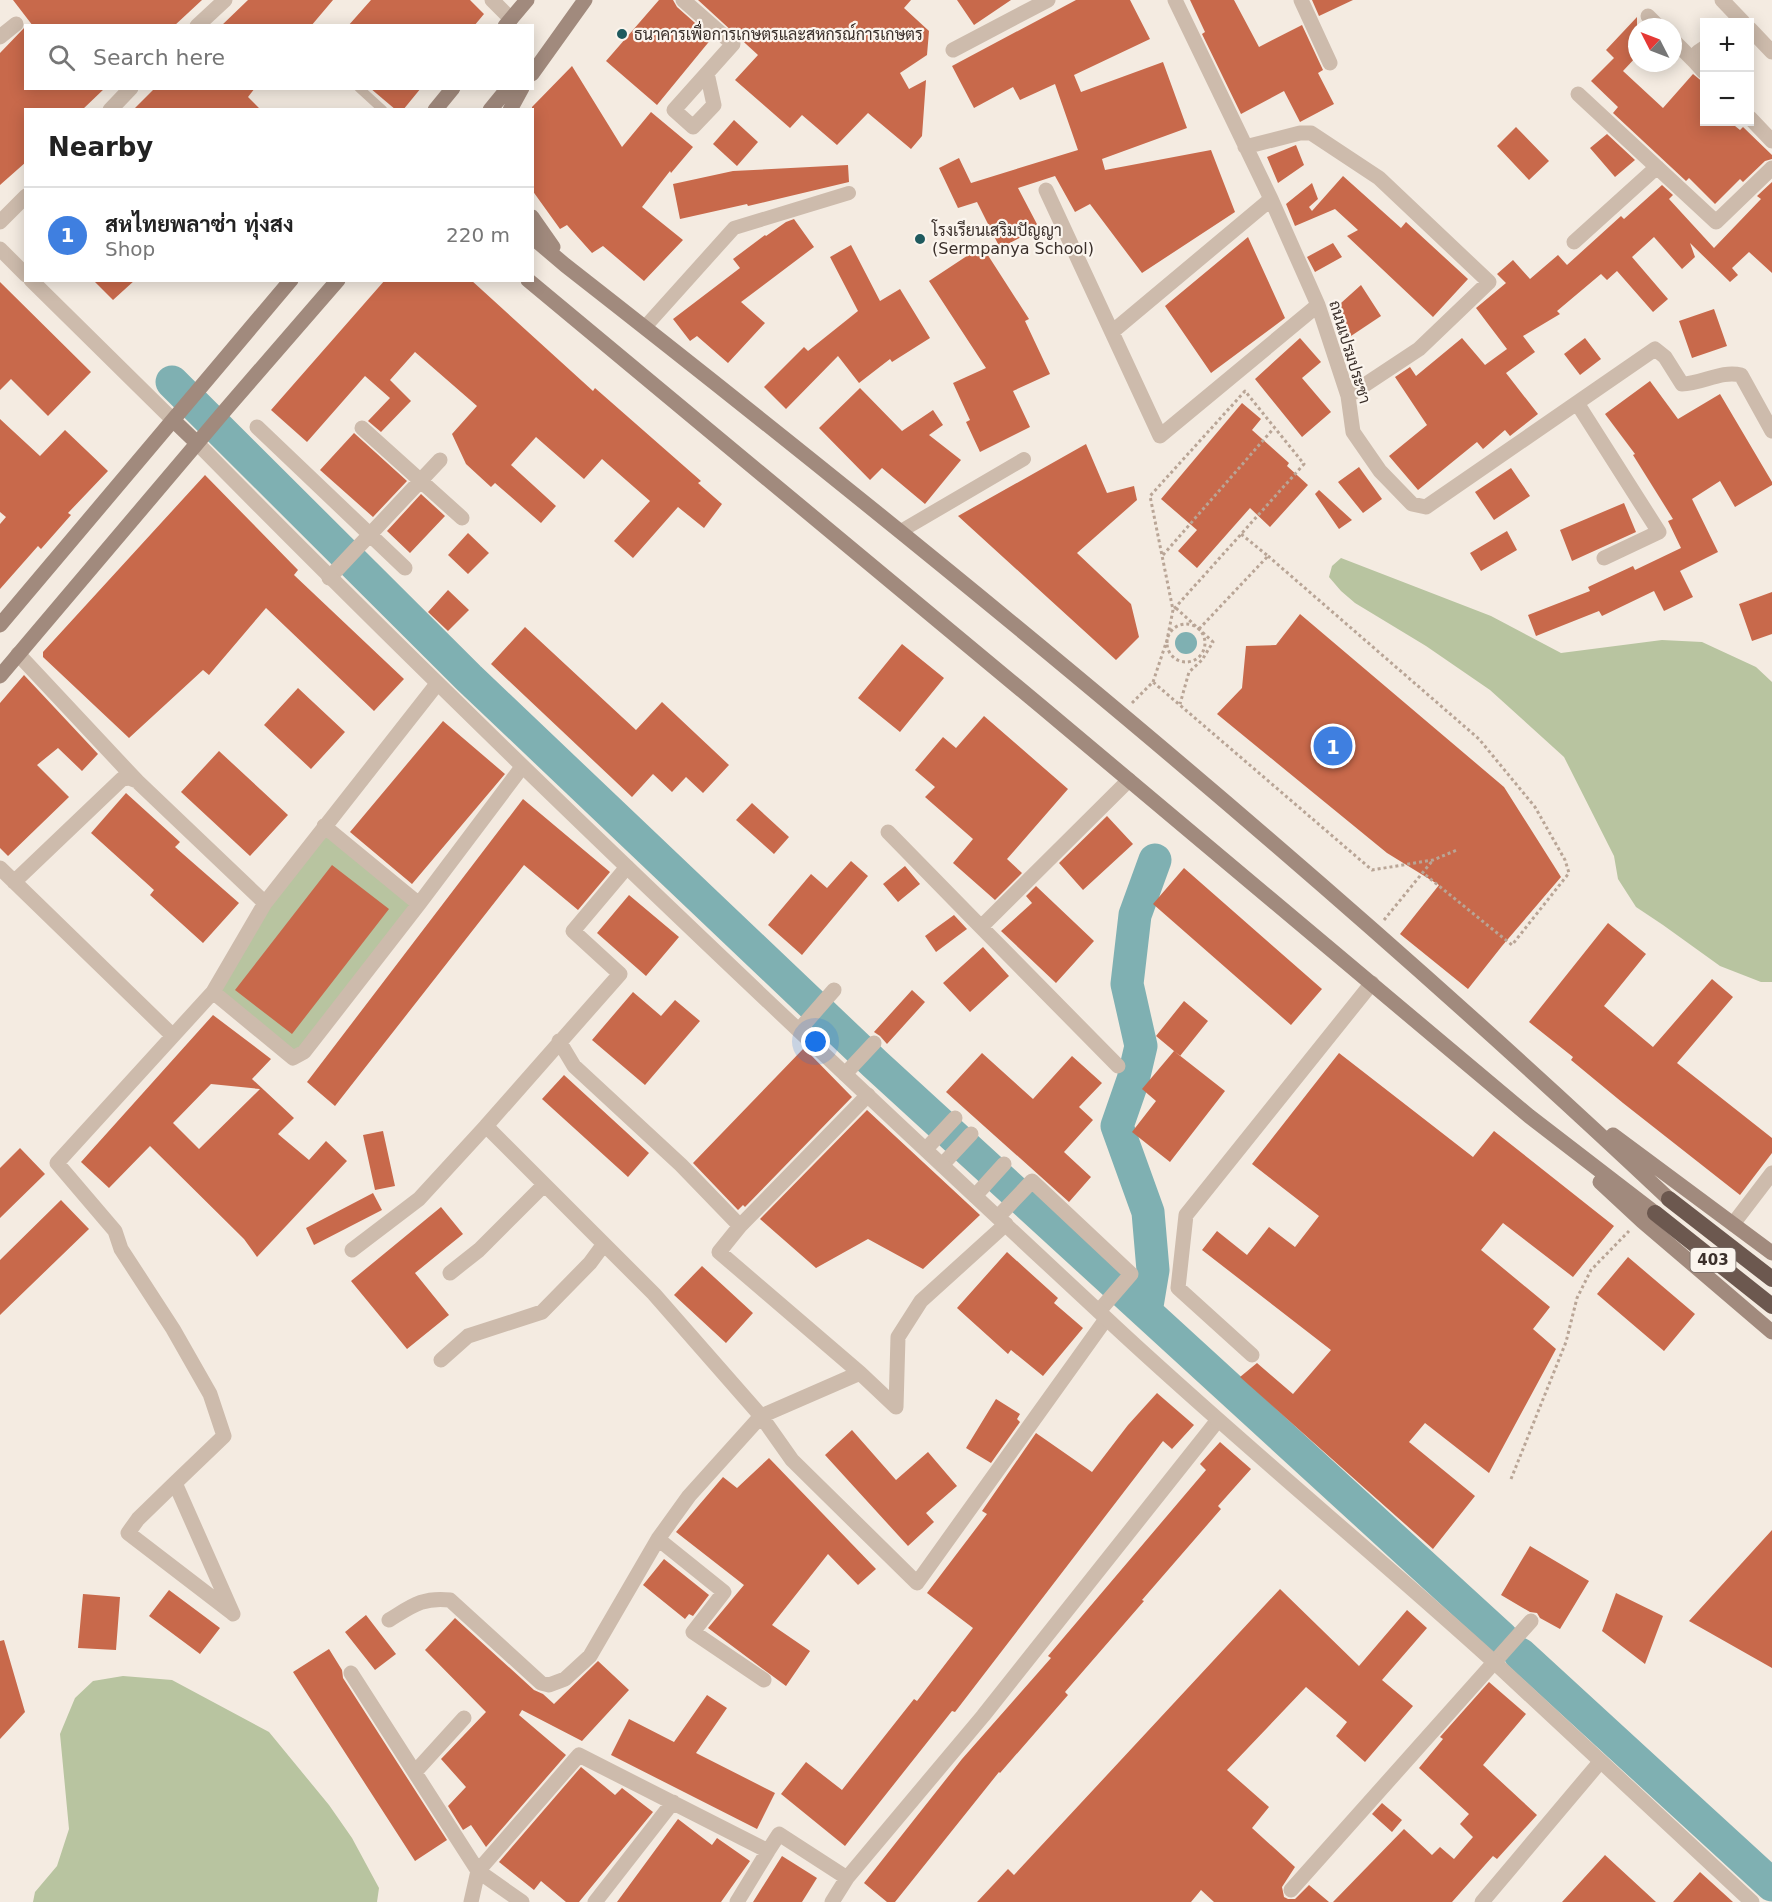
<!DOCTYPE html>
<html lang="en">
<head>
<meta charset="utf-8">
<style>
  body { margin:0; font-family:"DejaVu Sans",Sarabun,sans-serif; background:#f2f2f2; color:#222 }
  .controls { position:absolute; right:18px; top:18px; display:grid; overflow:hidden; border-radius:0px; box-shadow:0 3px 15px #0003 }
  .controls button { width:54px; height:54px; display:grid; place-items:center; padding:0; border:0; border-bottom:2px solid #e0e0e0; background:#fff; color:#222; font:30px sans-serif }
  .compass { position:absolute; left:1628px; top:18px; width:54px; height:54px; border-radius:50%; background:#fff; box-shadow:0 3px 15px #0003; rotate:312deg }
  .you { position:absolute; left:816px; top:1042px; width:21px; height:21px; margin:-15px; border:4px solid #fff; border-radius:50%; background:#1a73e8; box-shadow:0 0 0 9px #1a73e833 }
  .badge { display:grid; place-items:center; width:39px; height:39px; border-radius:50%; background:#1f5a5e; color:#fff; font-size:20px; font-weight:700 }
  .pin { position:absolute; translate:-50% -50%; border:3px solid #fff; box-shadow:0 2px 6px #0006 }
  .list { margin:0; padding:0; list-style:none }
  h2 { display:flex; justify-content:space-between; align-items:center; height:78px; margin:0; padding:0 24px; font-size:26px }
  h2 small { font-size:20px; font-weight:400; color:#767676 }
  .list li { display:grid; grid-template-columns:39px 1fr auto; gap:18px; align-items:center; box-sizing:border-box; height:96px; padding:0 24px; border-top:2px solid #e0e0e0 }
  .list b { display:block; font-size:22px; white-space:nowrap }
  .list p { margin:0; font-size:20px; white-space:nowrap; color:#767676 }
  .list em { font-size:20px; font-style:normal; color:#767676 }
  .icon { flex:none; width:33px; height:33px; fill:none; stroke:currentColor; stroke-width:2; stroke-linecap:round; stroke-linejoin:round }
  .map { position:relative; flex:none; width:1772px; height:1902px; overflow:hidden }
  .search { position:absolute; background:#fff; box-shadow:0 3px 15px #0003; left:24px; top:24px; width:510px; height:66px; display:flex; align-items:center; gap:15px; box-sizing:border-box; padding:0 21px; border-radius:0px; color:#767676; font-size:22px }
  .panel { position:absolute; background:#fff; box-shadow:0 3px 15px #0003; left:24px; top:108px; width:510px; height:174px; border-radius:0px }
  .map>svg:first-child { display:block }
  .green { fill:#b8c4a0 }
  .water { fill:#7fb0b2 }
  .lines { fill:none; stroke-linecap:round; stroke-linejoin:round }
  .river { stroke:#7fb0b2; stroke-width:33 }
  .building { fill:#c8694b; fill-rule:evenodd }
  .path { stroke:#b9a596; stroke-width:3; stroke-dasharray:3 3; stroke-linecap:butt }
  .service { stroke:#cdbbac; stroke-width:9 }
  .pedestrian { stroke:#cdbbac; stroke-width:14 }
  .minor { stroke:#cdbbac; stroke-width:15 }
  .tertiary { stroke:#cdbbac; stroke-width:15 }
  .secondary { stroke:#a18a7d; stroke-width:15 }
  .trunk { stroke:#6c584f; stroke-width:16 }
  .poi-dot { fill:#1f5a5e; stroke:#fbf5ee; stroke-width:2 }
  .labels { text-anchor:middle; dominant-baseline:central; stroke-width:4.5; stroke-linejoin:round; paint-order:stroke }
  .shield { fill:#fbf5ee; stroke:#756b66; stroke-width:1.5 }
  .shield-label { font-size:15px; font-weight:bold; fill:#3b302b }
  .poi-label { font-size:16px; fill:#3b302b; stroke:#fbf5ee; text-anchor:start }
  .street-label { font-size:16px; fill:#3b302b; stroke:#fbf5ee }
</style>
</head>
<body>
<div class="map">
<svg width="1772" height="1902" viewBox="0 0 1772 1902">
  <rect width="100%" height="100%" fill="#f4ebe1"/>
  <path class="green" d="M1341 558 1491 616 1561 653 1662 640 1702 642 1756 667 1772 682V982H1761L1720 966 1663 925 1636 907 1618 879 1614 856 1564 757 1490 690 1426 646 1355 603 1341 591 1329 577 1332 566Z
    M324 826 419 904 293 1058 213 992Z
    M123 1676 172 1680 269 1732 329 1805 352 1838 379 1888 377 1902H33L35 1892 57 1866 69 1829 60 1734 75 1698 93 1681Z"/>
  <path class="water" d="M1175 643a11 11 0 1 1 22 0a11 11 0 1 1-22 0Z"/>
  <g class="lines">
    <path class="river" d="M172 382 469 678 875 1064 1502 1638
      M1146 1312 1153 1270 1148 1212 1117 1126 1133 1080 1141 1046 1127 984 1135 915 1155 860
      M1520 1654 1772 1885"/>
  </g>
  <path class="building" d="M13 0H202L174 26H33Z
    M248 0H333L311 26H221Z
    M371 0H470L484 14 474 26H348Z
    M659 0H673L677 7 712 38 657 105 606 61Z
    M698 0H911L904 8 929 31 927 55 900 73 909 89 926 80 922 136 911 149 868 113 837 145 802 115 790 128 735 80 758 55Z
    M957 0H1011L974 25Z
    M1076 0H1130L1150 39 1074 75 1081 92 1163 62 1187 128 1102 159 1105 170 1211 150 1235 212 1142 273 1090 204 1075 212 1055 176 1018 188 1039 228 1000 248 977 202 958 208 939 168 959 158 971 183 1078 150 1055 84 1020 100 1013 87 974 108 952 66Z
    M1190 0H1234L1259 47 1302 25 1323 70 1318 73 1334 104 1300 122 1284 91 1241 114 1202 34 1205 32Z
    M1312 0H1353L1319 16Z
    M1637 17V56L1623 71 1663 108 1693 74 1704 83V122H1730L1740 130 1743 127 1772 155V159L1765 161 1743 182 1740 179 1715 204 1689 178 1686 181 1613 113 1618 107 1591 81 1614 58 1606 50Z
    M25 27 26 88H105L82 110H26V162L0 185V53Z
    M572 66 622 147 651 112 693 147 671 173 670 171 642 207 683 240 644 281 603 246 592 253 567 225 560 229 532 190V107Z
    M155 88H255L248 97 261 110H133Z
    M370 88H421L403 110H396Z
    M734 120 758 142 737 166 713 144Z
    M1516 127 1549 161 1529 180 1497 146Z
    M1607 134 1635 160 1615 177 1590 148Z
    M1296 145 1304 165 1278 183 1267 157Z
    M848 165 849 182 748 206 747 204 680 219 673 184 733 171Z
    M1343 176 1401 228 1406 222 1468 279 1433 317 1347 236 1358 230 1335 209 1295 226 1286 204 1312 183 1318 199 1309 207 1312 211Z
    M1772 182V273L1749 252 1732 268 1738 275 1730 282 1690 243 1695 257 1682 269 1654 237 1632 257 1668 299 1653 312 1617 271 1607 280 1601 274 1557 311 1560 314 1523 336 1535 352 1506 373 1538 414 1510 436 1505 430 1483 449 1477 442 1418 490 1389 456 1427 425 1395 377 1410 367 1416 376 1462 338 1485 365 1507 349 1476 308 1506 283 1497 274 1513 260 1530 279 1558 255 1567 265 1621 216 1624 219 1662 185 1673 195 1669 199 1714 248 1761 199 1757 196Z
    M794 219 814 247 741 302 765 323 728 363 697 336 690 341 673 319 740 268 733 259 765 235 766 236 786 222Z
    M1248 237 1285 318 1211 373 1165 306Z
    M1333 243 1342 257 1315 272 1307 257Z
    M851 245 880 301 900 289 930 338 892 362 890 359 859 383 838 356 786 409 764 387 804 347 808 351 858 311 830 257Z
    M982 246 1029 319 1025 321 1050 374 1013 391 1030 427 980 452 966 422 970 420 953 383 986 368 929 281Z
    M93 280H135L113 300Z
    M385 280H471L593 391 595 388 701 481 698 483 722 504 704 528 678 507 633 558 614 541 650 501 602 459 584 479 536 437 511 465 556 506 541 523 495 483 491 487 466 464 452 434 477 406 415 352 390 380 411 401 381 432 368 421 390 398 365 376 307 442 271 410Z
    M0 282 91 372 48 416 11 379 0 390Z
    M1361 285 1381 316 1348 338 1331 312Z
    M1714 309 1727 346 1692 358 1679 321Z
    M1300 338 1321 362 1302 378 1331 412 1302 437 1255 379Z
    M1585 338 1601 359 1580 375 1564 354Z
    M1650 381 1678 419 1720 394 1772 482V485L1735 507 1720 481 1692 499 1718 552 1680 571 1693 597 1664 611 1654 591 1602 616 1599 611 1536 636 1528 615 1590 591 1588 587 1633 566 1635 570 1681 548 1668 521 1673 519 1633 455 1635 454 1605 414Z
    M860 388 902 431 933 410 943 425 929 435 961 460 925 504 882 468 870 480 819 428Z
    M1242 403 1261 419 1252 430 1289 463 1287 466 1308 485 1270 527 1250 508 1197 568 1178 551 1197 530 1161 499Z
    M0 419 40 456 65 430 108 471 68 513 71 515 41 549 38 546 0 589V524L6 517 0 512Z
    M354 433 407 481 373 517 320 470Z
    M1086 444 1107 493 1134 486 1137 500 1077 553 1131 604 1139 637 1116 660 958 516Z
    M1359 467 1382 499 1363 513 1338 482Z
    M1511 468 1530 496 1494 520 1475 492Z
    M205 475 298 570 294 575 404 679 374 711 266 608 209 675 203 670 129 738 43 657V652Z
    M1319 490 1352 520 1339 529 1315 494Z
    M421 494 445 516 410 553 387 531Z
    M1624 503 1636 532 1572 561 1560 530Z
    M1507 531 1517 550 1481 571 1470 553Z
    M468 533 489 553 468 574 448 555Z
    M448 590 469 610 448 631 428 612Z
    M1772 592V634L1752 641 1739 604Z
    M1300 614 1504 787 1561 877 1502 946 1468 989 1400 934 1439 885 1387 853 1217 714 1242 688 1246 646 1276 645Z
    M525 627 636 730 662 702 729 765 703 793 686 777 672 792 653 774 632 797 491 664Z
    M902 644 944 678 900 732 858 698Z
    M24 675 98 754 82 771 58 748 37 765 69 797 8 856 0 848V703Z
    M298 688 345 732 311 769 264 725Z
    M984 716 1068 789 1007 859 1022 873 995 900 953 863 973 839 925 797 935 787 915 770 943 737 956 748Z
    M443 721 505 774 412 884 350 832Z
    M219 751 288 815 250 856 181 792Z
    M126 793 180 842 175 847 239 903 203 943 150 895 154 890 91 833Z
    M523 799 610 872 578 910 524 865 335 1106 307 1082Z
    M752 803 789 837 774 854 736 820Z
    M1107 816 1133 844 1083 890 1059 863Z
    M851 861 868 876 802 955 768 925 811 874 827 888Z
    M332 865 389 909 292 1034 235 990Z
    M905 866 920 884 898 902 883 884Z
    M1184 868 1322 989 1291 1025 1153 904Z
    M1036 886 1094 941 1056 983 1001 931 1032 903 1026 896Z
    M629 895 679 937 646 976 597 933Z
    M954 915 967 929 936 952 925 936Z
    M1608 923 1646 954 1604 1006 1653 1047 1712 979 1733 997 1677 1063 1772 1138V1153L1740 1195 1623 1103 1571 1060 1573 1057 1529 1022Z
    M983 947 1009 976 970 1012 943 983Z
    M912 990 925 1002 887 1044 880 1036 874 1032Z
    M633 992 661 1016 675 1000 700 1021 645 1085 592 1040Z
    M1184 1001 1208 1021 1180 1056 1156 1036Z
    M213 1015 271 1059 252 1079 294 1118 278 1134 309 1160 326 1141 347 1161 257 1257 244 1239 150 1146 109 1188 81 1162ZM211 1084 260 1089 199 1149 173 1123Z
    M804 1048 852 1097 745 1207 743 1205 738 1210 693 1163Z
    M1174 1051 1225 1091 1170 1162 1132 1132 1156 1101 1142 1089Z
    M982 1053 1033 1099 1072 1056 1102 1083 1079 1107 1093 1120 1064 1152 1091 1177 1069 1202 946 1092Z
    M1339 1053 1473 1157 1494 1131 1614 1226 1573 1277 1503 1223 1481 1250 1550 1307 1533 1329 1556 1349 1489 1473 1425 1423 1409 1442 1475 1496 1433 1549 1240 1377 1257 1363 1293 1394 1331 1350 1202 1250 1217 1231 1247 1255 1269 1227 1295 1247 1319 1216 1252 1164Z
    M564 1075 649 1153 628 1177 542 1099Z
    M867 1110 980 1215 923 1269 868 1239 816 1268 760 1219Z
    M383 1131 395 1186 375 1190 363 1135Z
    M20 1148 45 1174 0 1218V1168Z
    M373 1193 382 1210 314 1245 306 1228Z
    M61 1200 89 1229 0 1315V1260Z
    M441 1207 463 1234 415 1273 449 1315 407 1349 351 1281Z
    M1007 1252 1058 1298 1054 1303 1083 1328 1043 1376 1011 1350 1008 1354 957 1308Z
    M1628 1257 1695 1314 1664 1351 1597 1294Z
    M702 1266 753 1313 726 1343 674 1295Z
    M1157 1393 1194 1425 1172 1449 1163 1441 955 1712 952 1711 845 1846 781 1794 806 1762 842 1790 914 1699 917 1701 973 1628 927 1593 987 1514 982 1511 1036 1433 1092 1472 1128 1425Z
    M996 1399 1020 1414 1017 1419 1020 1422 991 1463 966 1448Z
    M852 1430 896 1480 928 1452 957 1486 926 1513 934 1522 908 1546 825 1455Z
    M1220 1442 1251 1469 1218 1506 1221 1509 1142 1600 1144 1601 1065 1692 1068 1695 1000 1773 999 1772 895 1902H887L864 1883 962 1759 1051 1658 1048 1656 1206 1470 1200 1464Z
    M769 1458 876 1569 858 1585 828 1554 772 1625 810 1651 786 1686 708 1628 744 1585 676 1532 723 1477 737 1488Z
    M1772 1530V1668L1689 1621Z
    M1530 1546 1589 1581 1560 1629 1540 1618 1537 1613 1530 1612 1501 1595Z
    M664 1559 709 1595 693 1616 689 1614 685 1619 643 1585Z
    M1280 1589 1359 1666 1407 1610 1427 1628 1382 1680 1413 1706 1365 1762 1336 1736 1347 1722 1306 1687 1227 1770 1269 1807 1252 1828 1295 1867 1282 1887 1284 1897 1288 1899H1295L1309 1885 1329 1902H1214L1201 1890 1191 1902H977L1008 1869 1014 1875Z
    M169 1590 220 1628 200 1654 149 1616Z
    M1616 1593 1663 1616 1645 1664 1602 1631Z
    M83 1594 120 1597 116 1650 78 1648Z
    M366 1615 396 1654 375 1670 345 1632Z
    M455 1618 534 1690 543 1694 554 1704 598 1661 629 1690 582 1741 522 1710 519 1715 566 1755 486 1847 471 1825 463 1830 448 1806 466 1787 441 1759 486 1712 425 1650Z
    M4 1640 25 1712 0 1739V1641Z
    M329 1649 342 1670 343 1678 447 1840 415 1861 293 1672Z
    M1489 1682 1526 1714 1483 1765 1537 1815 1497 1859 1493 1856 1452 1902H1333L1404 1829 1432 1855 1440 1847 1454 1859 1473 1837 1460 1824 1469 1814 1419 1768 1443 1739 1440 1737Z
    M707 1695 727 1708 696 1753 775 1793 757 1829 611 1755 629 1719 674 1742Z
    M581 1767 615 1795 622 1788 653 1812 579 1902H566L541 1881 534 1890 499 1862Z
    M1382 1803 1402 1820 1392 1832 1372 1814Z
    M678 1819 712 1845 717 1838 750 1861 721 1902H617Z
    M1605 1855 1656 1902H1562Z
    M782 1856 817 1878 802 1902H753Z
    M1700 1872 1733 1902H1673Z"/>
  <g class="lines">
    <path class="path" d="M1163 555 1274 428
      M1268 556 1479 739 1535 807 1565 860 1569 873 1512 945 1423 873
      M1176 608 1213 642 1202 660 1189 672 1180 704
      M1167 643a19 19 0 1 1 38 0a19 19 0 1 1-38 0Z
      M1199 629 1268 556 1241 534
      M1153 682 1167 640 1173 610 1150 496 1245 391 1304 464 1173 610
      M1132 703 1153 682 1372 870 1433 860 1457 850
      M1384 920 1433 860
      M1511 1479 1566 1342 1577 1298 1591 1270 1629 1231"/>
    <path class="service" d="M359 88 383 110"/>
    <path class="pedestrian" d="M645 327 734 228 849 193
      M901 531 1024 459"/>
    <path class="minor" d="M492 0 511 19
      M683 0 733 44 674 110 693 127 714 105 707 73
      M1175 0 1271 199 1318 305 1348 396 1353 432 1380 471 1412 504 1426 507 1655 349 1665 357 1682 384C1702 384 1721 370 1741 375L1772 431
      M1301 0 1330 63
      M1722 0 1743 22
      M1648 16 1659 27
      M197 26 225 0
      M1750 29 1772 52
      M0 37 16 24
      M1673 40 1695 62
      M1704 48 1698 52 1695 62 1704 72
      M953 50 1048 0
      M1578 94 1716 222 1772 168
      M110 110 131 88
      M1750 118 1772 141
      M1245 147 1300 133H1311L1379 178 1489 282 1419 349 1348 396
      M1046 190 1160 436 1318 305
      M0 222 26 196
      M1574 242 1657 167
      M1112 332 1271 199
      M1577 403 1659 532 1604 558
      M257 427 405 568
      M362 428 462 518
      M329 578 440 460
      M18 654 137 781
      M324 826 419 904
      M888 832 981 927
      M0 868 172 1035
      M14 882 122 779 129 778 137 781 265 903
      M213 992 293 1058 304 1052 419 904 522 767
      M799 1030 834 990
      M559 1041 574 1066 681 1165 740 1226 868 1095
      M1118 1066 981 927 1129 780
      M845 1074 874 1043
      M926 1149 955 1118
      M942 1165 971 1134
      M975 1196 1004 1164
      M998 1217 1032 1181 1131 1274 1099 1311
      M1733 1224 1772 1173
      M740 1226 719 1252 860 1373 761 1416 792 1460 917 1583 1106 1319
      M352 1250 419 1199 486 1126
      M450 1273 479 1250 544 1185
      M1252 1355 1178 1288 1186 1215 1372 983
      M441 1360 468 1336 542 1312 590 1263 604 1244
      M860 1373 896 1407 898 1337 921 1301 1006 1224
      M175 1483 138 1519 128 1533 231 1612
      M658 1539 724 1592 693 1632 764 1680
      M233 1614 175 1483 224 1436 210 1394 173 1329 121 1249 115 1231 57 1163 213 992 265 903 437 684
      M389 1620C412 1606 422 1597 450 1600L541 1683 549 1685 565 1679 590 1656 658 1539 689 1496 761 1416 654 1294 486 1126 620 974 573 931 627 867
      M351 1673 478 1871 579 1755 768 1851 779 1834 847 1878
      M415 1772 464 1718
      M1291 1890 1531 1621
      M471 1902 478 1871 522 1902
      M595 1902 673 1802
      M737 1902 768 1851
      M832 1902 847 1878 983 1716 1218 1420
      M1482 1902 1600 1762"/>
    <path class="tertiary" d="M0 249 26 275
      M31 280 173 420
      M197 443C493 744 799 1033 1108 1320 1233 1437 1366 1546 1493 1661 1580 1741 1665 1822 1752 1902"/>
    <path class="secondary" d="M505 26 527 0
      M532 74 585 0
      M435 110 453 88
      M490 110 508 88
      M510 110 522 88
      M532 217 553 247
      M532 237 565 265C945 562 1318 868 1669 1199
      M528 280 1043 708 1529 1116 1655 1213
      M173 420 197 443
      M0 625 291 280
      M0 676 227 408 338 280
      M1613 1135 1772 1253
      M1600 1182 1642 1221 1772 1332"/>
    <path class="trunk" d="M1669 1199 1772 1279
      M1655 1213 1772 1306"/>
  </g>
  <g class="poi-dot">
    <circle cx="622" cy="34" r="6"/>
    <circle cx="920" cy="239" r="6"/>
  </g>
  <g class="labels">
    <rect class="shield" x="1690.5" y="1248" width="45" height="24" rx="4.5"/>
    <g class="shield-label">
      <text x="1713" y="1260">403</text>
    </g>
    <g class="poi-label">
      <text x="634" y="34">ธนาคารเพื่อการเกษตรและสหกรณ์การเกษตร</text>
      <text x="932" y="230">โรงเรียนเสริมปัญญา<tspan x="932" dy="18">(Sermpanya School)</tspan></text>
    </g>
    <g class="street-label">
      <text transform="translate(1350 352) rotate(73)">ถนนเปรมประชา</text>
    </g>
  </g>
</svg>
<div class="controls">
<button>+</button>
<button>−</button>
</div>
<svg class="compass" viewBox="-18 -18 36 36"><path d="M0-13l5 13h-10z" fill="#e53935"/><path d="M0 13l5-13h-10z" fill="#767676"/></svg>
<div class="you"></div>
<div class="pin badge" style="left:1333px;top:746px;background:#3f7fe0">1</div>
<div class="search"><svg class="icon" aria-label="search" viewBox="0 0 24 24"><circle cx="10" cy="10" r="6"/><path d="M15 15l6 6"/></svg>Search here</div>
<section class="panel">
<h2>Nearby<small></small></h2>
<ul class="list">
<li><span class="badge" style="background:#3f7fe0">1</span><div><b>สหไทยพลาซ่า ทุ่งสง</b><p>Shop</p></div><em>220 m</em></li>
</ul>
</section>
</div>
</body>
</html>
